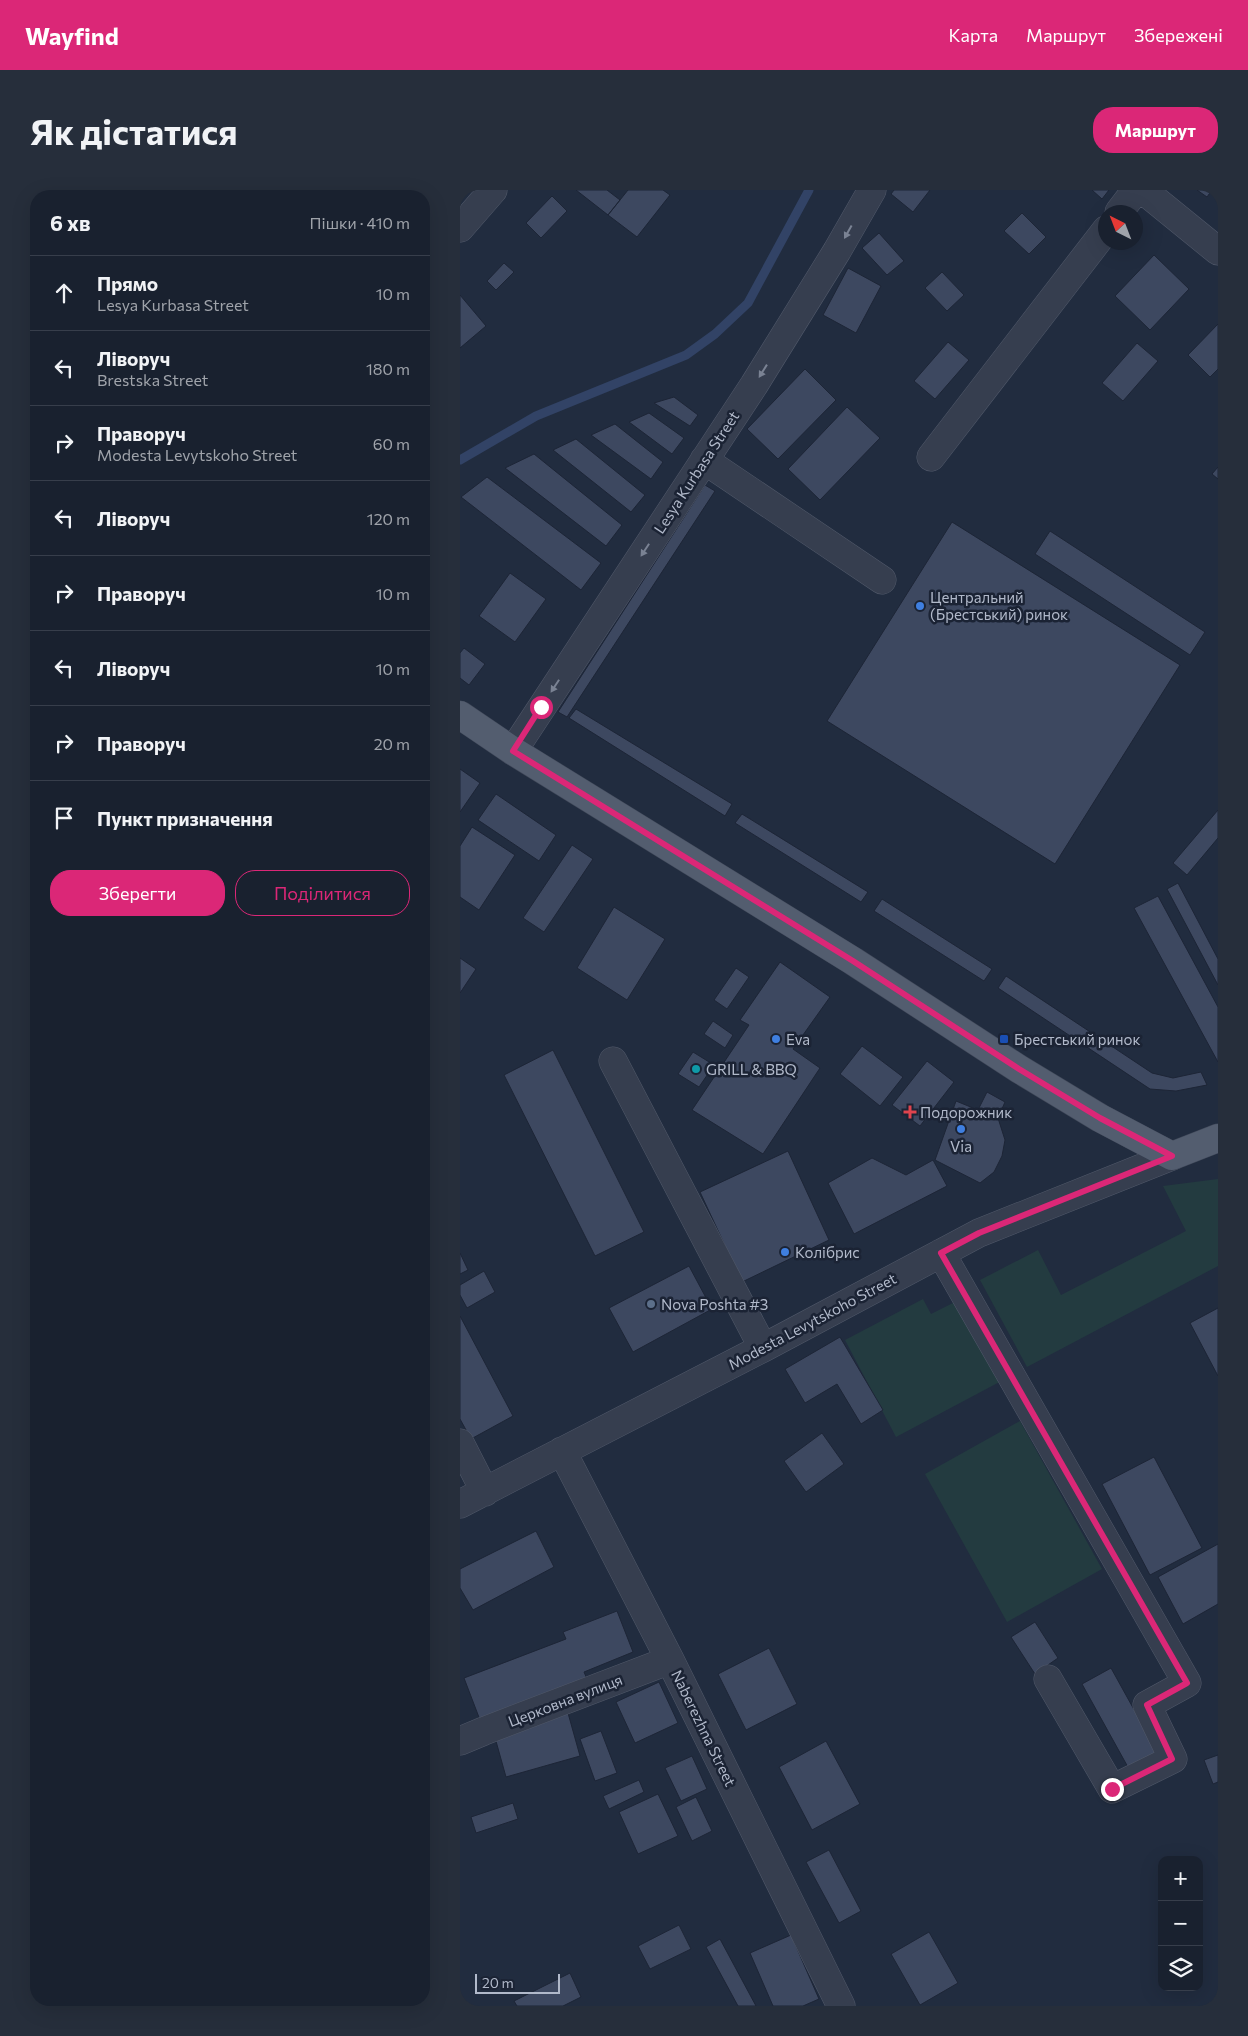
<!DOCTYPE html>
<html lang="uk">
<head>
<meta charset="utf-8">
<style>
  body { margin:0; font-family:Commissioner,sans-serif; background:#262e3b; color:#f1f3f6 }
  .controls { position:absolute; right:15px; bottom:15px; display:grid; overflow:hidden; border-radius:10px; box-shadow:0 5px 20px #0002 }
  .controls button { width:45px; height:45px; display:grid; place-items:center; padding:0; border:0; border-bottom:1px solid #373e4b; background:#19212f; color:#f1f3f6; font:25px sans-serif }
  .compass { position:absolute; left:638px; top:15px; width:45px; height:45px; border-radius:50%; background:#19212f; box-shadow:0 5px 20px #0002; rotate:318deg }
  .scale { position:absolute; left:15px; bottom:12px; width:85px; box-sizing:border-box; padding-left:5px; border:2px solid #b1b9ca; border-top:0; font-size:14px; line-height:18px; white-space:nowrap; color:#b1b9ca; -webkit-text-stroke:4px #1b2334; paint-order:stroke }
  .stop { position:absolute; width:15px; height:15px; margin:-11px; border:4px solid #db2777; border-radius:50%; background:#fff }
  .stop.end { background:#db2777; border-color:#fff; box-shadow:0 1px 5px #0008 }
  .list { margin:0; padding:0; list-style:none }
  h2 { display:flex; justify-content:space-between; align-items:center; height:65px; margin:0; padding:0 20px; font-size:21px }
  h2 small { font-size:16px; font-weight:400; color:#9fa3aa }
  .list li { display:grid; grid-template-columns:32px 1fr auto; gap:15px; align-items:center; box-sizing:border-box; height:75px; padding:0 20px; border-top:1px solid #373e4b }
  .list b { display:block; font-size:19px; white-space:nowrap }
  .list p { margin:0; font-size:16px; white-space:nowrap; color:#9fa3aa }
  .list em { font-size:16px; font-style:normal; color:#9fa3aa }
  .actions { display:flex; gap:10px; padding:15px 20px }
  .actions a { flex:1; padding:11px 0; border:1px solid #db2777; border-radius:20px; text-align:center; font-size:18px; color:#db2777 }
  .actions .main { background:#db2777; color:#fff }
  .icon { flex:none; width:28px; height:28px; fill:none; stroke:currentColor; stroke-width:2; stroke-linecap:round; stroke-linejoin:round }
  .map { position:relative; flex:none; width:758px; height:1816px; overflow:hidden; border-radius:20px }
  header { display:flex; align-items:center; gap:30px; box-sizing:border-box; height:70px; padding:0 25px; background:#db2777; color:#fff }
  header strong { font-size:24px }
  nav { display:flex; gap:28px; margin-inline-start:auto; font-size:18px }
  .intro { display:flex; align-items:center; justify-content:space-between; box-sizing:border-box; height:120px; padding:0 30px }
  h1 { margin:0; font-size:35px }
  .button { padding:12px 22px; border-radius:20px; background:#db2777; color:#fff; font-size:18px; font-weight:700 }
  main { display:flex; gap:30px; padding:0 30px }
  aside { flex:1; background:#19212f; border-radius:20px; box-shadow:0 5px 20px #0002 }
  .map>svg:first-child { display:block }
  .green { fill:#233b40 }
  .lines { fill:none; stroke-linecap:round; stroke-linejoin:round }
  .stream { stroke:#324366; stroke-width:9 }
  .building { fill:#3d4860; stroke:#1d2536 }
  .minor-casing { stroke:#51596a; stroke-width:29 }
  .major-casing { stroke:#3f4758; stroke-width:29 }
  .minor { stroke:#363e4f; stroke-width:28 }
  .major { stroke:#535d6f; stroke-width:28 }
  .oneway { fill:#7a8293 }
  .route { stroke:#db2777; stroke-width:6 }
  .shop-dot { fill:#3f7fe0; stroke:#1b2334; stroke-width:2 }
  .transit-dot { fill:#1a4fb4; stroke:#1b2334; stroke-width:2 }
  .culture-dot { fill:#0f9aa8; stroke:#1b2334; stroke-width:2 }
  .health-dot { fill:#e0444e; stroke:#1b2334; stroke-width:2 }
  .service-dot { fill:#5c6f8a; stroke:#1b2334; stroke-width:2 }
  .labels { text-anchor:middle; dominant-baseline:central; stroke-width:5; stroke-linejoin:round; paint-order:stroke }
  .street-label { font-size:15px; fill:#b1b9ca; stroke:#1b2334 }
  .poi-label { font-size:15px; fill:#b1b9ca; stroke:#1b2334; text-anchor:start }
</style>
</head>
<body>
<header>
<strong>Wayfind</strong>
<nav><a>Карта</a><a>Маршрут</a><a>Збережені</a></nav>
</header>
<div class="intro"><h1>Як дістатися</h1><a class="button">Маршрут</a></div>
<main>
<aside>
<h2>6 хв<small>Пішки · 410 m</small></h2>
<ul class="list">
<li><svg class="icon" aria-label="ahead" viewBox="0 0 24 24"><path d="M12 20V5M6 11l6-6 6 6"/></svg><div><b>Прямо</b><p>Lesya Kurbasa Street</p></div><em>10 m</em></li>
<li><svg class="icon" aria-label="left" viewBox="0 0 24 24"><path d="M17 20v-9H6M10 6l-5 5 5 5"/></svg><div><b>Ліворуч</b><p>Brestska Street</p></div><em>180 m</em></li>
<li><svg class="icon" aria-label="right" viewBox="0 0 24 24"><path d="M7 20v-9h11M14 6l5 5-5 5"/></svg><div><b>Праворуч</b><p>Modesta Levytskoho Street</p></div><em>60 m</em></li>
<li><svg class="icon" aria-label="left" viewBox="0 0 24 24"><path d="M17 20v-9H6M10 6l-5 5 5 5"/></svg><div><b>Ліворуч</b></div><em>120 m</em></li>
<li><svg class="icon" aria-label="right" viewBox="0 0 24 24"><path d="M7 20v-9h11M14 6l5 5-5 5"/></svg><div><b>Праворуч</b></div><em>10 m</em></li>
<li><svg class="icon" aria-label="left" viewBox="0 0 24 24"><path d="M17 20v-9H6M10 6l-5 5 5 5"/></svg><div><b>Ліворуч</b></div><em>10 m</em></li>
<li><svg class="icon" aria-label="right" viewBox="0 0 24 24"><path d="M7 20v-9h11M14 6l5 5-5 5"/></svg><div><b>Праворуч</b></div><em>20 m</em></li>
<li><svg class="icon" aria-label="arrive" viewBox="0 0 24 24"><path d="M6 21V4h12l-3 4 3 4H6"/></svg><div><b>Пункт призначення</b></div></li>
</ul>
<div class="actions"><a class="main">Зберегти</a><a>Поділитися</a></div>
</aside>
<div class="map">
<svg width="758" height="1816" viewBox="0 0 758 1816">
  <rect width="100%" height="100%" fill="#212c3f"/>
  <path class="green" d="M758 989V1076L567 1177 520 1090 578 1060 601 1105 726 1041 703 996Z
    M505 1107 547 1188 436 1247 385 1150 463 1109 471 1124Z
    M560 1231 642 1379 547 1432 465 1284Z"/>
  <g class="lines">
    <path class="stream" d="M0 270 76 226 226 165 255 144 288 113 349 0"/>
  </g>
  <path class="building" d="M116 0H147L160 10 148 25Z
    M168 0H203L210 5 177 47 148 25Z
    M434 0H470L453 22 431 4Z
    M632 0H649L642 9Z
    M737 0H752L747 7Z
    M92 6 107 21 81 48 66 33Z
    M562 23 586 47 569 64 544 41Z
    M419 43 444 71 427 85 402 58Z
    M694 65 729 99 690 140 655 106Z
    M44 73 54 82 36 100 27 91Z
    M388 78 421 96 396 143 363 125Z
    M482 82 504 105 487 121 465 98Z
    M0 105 26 136 0 158Z
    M758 134V179L750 187 728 165Z
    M488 152 509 170 475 209 454 191Z
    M677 153 698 171 663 211 642 193Z
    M345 179 376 210 318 269 287 239Z
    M214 207 238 225 230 236 194 213Z
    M387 217 420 248 360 310 328 279Z
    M189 223 224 248 212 264 169 232Z
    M155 234 203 272 191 289 131 245Z
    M116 249 185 305 171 322 93 260Z
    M74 264 162 335 146 356 45 278Z
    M758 277V289L752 284Z
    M27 287 141 373 121 400 1 307Z
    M245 295 255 301 107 527 98 522Z
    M492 332 720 475 595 674 367 531Z
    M590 341 745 442 730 465 575 364Z
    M50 383 86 409 55 452 19 426Z
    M4 458 25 474 9 495 0 488V463Z
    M116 519 272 614 265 626 109 528Z
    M0 579 20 593 0 622Z
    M36 604 96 645 79 671 18 630Z
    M758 620V648L727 685 713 673Z
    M282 624 408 702 401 712 275 633Z
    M12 637 55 665 19 720 0 707V656Z
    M112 655 133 669 84 742 63 728Z
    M718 693 758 769V795L707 699Z
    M698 706 758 817V872L674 718Z
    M422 709 532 779 524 791 414 721Z
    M154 717 205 749 167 810 117 778Z
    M0 768 16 779 0 803Z
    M320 772 370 807 333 859 360 878 303 964 232 920 289 835 280 830Z
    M276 778 289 787 267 819 254 810Z
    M546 786 692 883 713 888 741 882 747 895 716 901 690 899 538 798Z
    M253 831 273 845 265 858 244 844Z
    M402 856 443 887 420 916 380 884Z
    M93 860 184 1042 135 1066 44 885Z
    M233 862 254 875 239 897 218 884Z
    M467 871 494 892 460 936 432 915Z
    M527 902 545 912 538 928 545 950 542 966 534 982 520 993 475 970 496 911 518 920Z
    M328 961 369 1050 282 1092 240 1002Z
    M412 968 446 985 473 970 487 996 394 1044 368 993Z
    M0 1063 8 1080 0 1084Z
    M229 1076 252 1119 173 1162 149 1118Z
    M24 1081 35 1102 7 1118 0 1105V1095Z
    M758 1118V1186L730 1133Z
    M0 1126 53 1226 11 1249 0 1229Z
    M380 1147 423 1220 401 1234 377 1194 345 1213 325 1179Z
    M362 1243 384 1274 346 1302 324 1271Z
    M694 1267 742 1358 690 1385 642 1294Z
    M76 1341 94 1377 13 1420 0 1398V1379Z
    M758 1354V1414L723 1434 698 1387Z
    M157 1421 173 1462 124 1482 127 1489 20 1530 4 1488 106 1449 103 1442Z
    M575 1432 598 1468 575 1484 551 1447Z
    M309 1458 337 1514 286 1540 258 1484Z
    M651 1478 698 1563 669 1579 622 1494Z
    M199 1492 218 1533 175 1553 156 1512Z
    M108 1523 120 1566 46 1587 34 1544Z
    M141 1541 157 1583 135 1591 120 1549Z
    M366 1551 400 1614 352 1640 319 1577Z
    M758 1565V1592L753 1594 744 1570Z
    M232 1566 247 1599 221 1611 205 1578Z
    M179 1590 184 1602 149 1619 143 1606Z
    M198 1604 218 1646 178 1664 159 1622Z
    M236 1607 252 1641 232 1651 216 1617Z
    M53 1613 58 1629 16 1643 11 1627Z
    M369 1660 401 1721 379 1733 346 1672Z
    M219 1735 231 1759 190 1779 178 1756Z
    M469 1742 498 1793 460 1815 431 1764Z
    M331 1745 359 1809 343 1816H313L290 1763Z
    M260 1749 296 1816H278L246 1757Z
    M110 1783 121 1807 103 1816H57L54 1811Z"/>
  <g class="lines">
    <defs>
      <path id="minor" d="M683 0 758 61
        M659 22 676 0
        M0 38 33 0
        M471 267 646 40
        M244 270 422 390
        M53 561 294 195 377 61 412 0
        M153 871 303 1158
        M481 1063 727 1493 687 1515 713 1569 652 1599 588 1489
        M0 1253 25 1302
        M102 1261 210 1470 381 1816
        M0 1314 303 1158 519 1043 712 966
        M0 1551 24 1541 210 1470"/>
      <path id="major" d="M0 525 53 561 393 771 559 879 640 928 712 966 758 948"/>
    </defs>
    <use href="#minor" class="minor-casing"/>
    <use href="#major" class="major-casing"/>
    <use href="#minor" class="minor"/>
    <use href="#major" class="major"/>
  </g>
  <defs><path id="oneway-solid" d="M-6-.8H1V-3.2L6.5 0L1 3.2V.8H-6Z" transform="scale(1.25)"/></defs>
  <g class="oneway">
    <use href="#oneway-solid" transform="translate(388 42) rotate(119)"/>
    <use href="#oneway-solid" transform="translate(303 181) rotate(122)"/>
    <use href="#oneway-solid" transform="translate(185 360) rotate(123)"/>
    <use href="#oneway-solid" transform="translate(95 496) rotate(123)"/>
  </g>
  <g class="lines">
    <path class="route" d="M81 517 53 561 393 771 559 879 640 928 712 966 519 1043 481 1063 727 1493 687 1515 712 1569 652 1599"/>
  </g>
  <g class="shop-dot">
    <circle cx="460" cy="416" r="5"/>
    <circle cx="316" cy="849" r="5"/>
    <circle cx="501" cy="939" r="5"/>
    <circle cx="325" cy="1062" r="5"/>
  </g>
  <rect class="transit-dot" x="539" y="844" width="10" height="10" rx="2.5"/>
  <circle class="culture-dot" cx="236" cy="879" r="5"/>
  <path class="health-dot" d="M447.5 914.5h5v5h5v5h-5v5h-5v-5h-5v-5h5z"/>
  <circle class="service-dot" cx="191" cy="1114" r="5"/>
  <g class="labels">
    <g class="street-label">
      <text transform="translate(236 282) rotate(-57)">Lesya Kurbasa Street</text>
      <text transform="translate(352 1131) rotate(-28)">Modesta Levytskoho Street</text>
      <text transform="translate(105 1510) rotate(-21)">Церковна вулиця</text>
      <text transform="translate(244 1538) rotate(64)">Naberezhna Street</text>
    </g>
    <g class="poi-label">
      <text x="470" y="407">Центральний<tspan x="470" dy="17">(Брестський) ринок</tspan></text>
      <text x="326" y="849">Eva</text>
      <text x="554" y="849">Брестський ринок</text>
      <text x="246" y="879">GRILL &amp; BBQ</text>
      <text x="460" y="922">Подорожник</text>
      <text x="501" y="956" text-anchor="middle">Via</text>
      <text x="335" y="1062">Колібрис</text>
      <text x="201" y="1114">Nova Poshta #3</text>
    </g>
  </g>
</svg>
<div class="controls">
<button>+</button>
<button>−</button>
<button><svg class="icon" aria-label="layers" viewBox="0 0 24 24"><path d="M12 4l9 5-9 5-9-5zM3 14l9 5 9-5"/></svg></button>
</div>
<svg class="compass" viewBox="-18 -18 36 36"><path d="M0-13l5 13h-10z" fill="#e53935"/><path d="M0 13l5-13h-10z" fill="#9fa3aa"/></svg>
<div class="scale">20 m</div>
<div class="stop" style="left:81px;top:517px"></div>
<div class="stop end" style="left:652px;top:1599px"></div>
</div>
</main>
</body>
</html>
